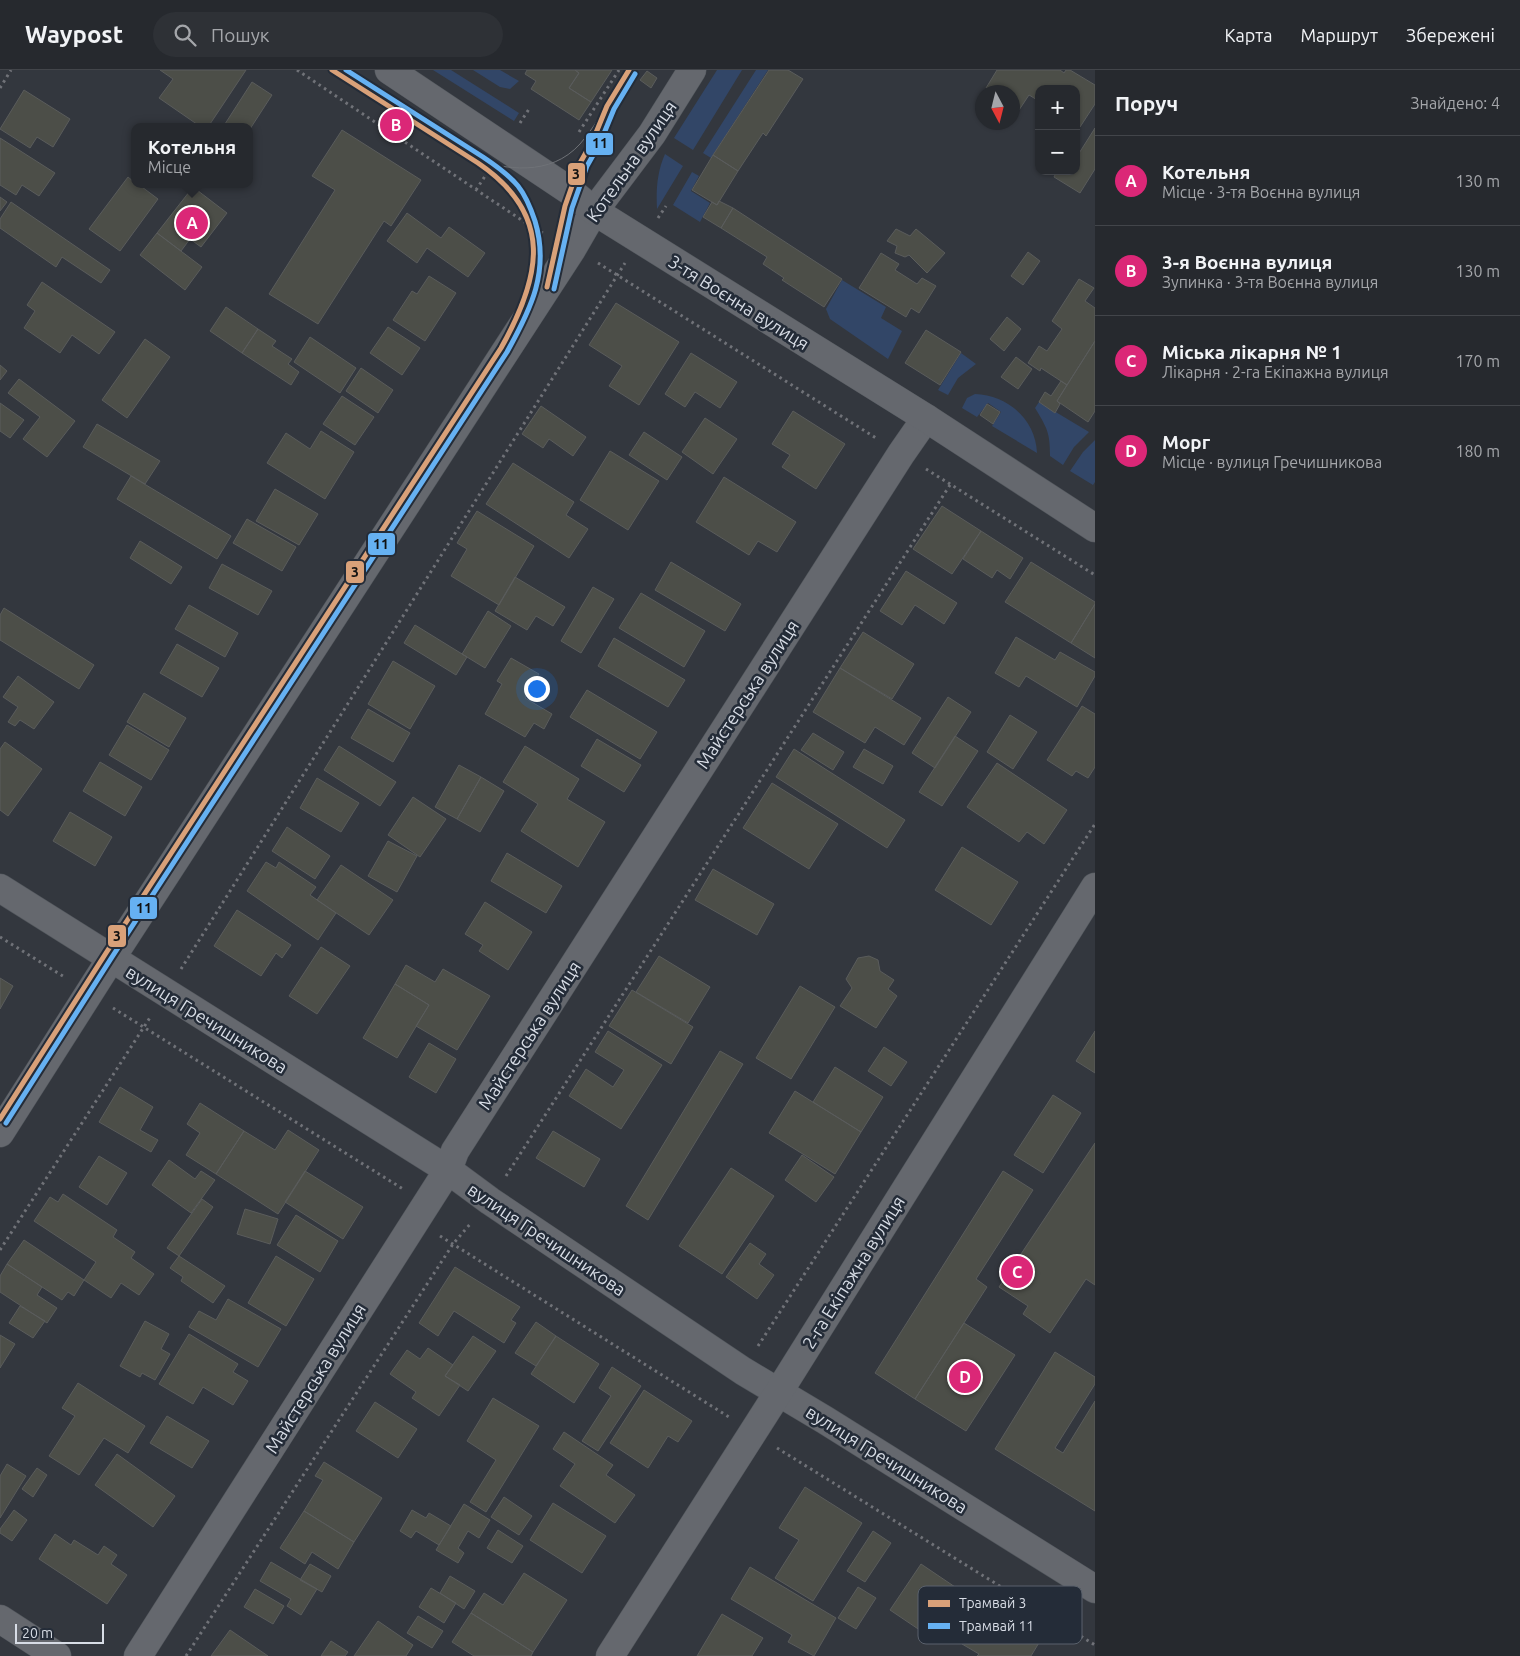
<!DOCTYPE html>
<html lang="uk">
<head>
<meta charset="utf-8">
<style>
  body { margin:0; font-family:Ubuntu,sans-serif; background:#2e3136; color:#f1f3f6 }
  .controls { position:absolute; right:15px; top:15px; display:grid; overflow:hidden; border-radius:10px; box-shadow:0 1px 4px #0004 }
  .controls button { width:45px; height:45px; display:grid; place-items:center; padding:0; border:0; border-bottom:1px solid #42454a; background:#26292e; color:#f1f3f6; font:25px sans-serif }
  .compass { position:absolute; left:975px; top:15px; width:45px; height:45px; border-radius:50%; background:#26292e; box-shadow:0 1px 4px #0004; rotate:173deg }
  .scale { position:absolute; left:15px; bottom:12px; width:89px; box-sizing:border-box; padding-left:5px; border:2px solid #d7dce5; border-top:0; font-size:14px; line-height:18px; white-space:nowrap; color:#d7dce5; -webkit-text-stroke:4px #242c38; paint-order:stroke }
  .you { position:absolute; left:536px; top:618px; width:18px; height:18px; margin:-12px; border:4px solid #fff; border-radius:50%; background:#1a73e8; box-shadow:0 0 0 8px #1a73e833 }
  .badge { display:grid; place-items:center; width:32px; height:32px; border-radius:50%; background:#db2777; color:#fff; font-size:16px; font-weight:700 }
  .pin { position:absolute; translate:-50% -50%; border:2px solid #fff; box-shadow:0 1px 5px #0006 }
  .popup { position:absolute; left:131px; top:53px; width:122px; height:65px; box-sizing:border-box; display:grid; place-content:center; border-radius:10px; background:#26292e; filter:drop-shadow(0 1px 4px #0005); font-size:16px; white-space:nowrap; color:#a4a6aa }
  .popup b { font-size:19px; color:#f1f3f6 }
  .popup::after { content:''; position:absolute; left:50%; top:100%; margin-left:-10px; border:10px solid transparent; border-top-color:#26292e }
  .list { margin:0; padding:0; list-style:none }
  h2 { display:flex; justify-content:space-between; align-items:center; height:65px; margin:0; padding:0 20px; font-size:21px }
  h2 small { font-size:16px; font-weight:400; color:#a4a6aa }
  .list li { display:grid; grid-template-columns:32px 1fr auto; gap:15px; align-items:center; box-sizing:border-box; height:90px; padding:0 20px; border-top:1px solid #42454a }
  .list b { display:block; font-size:19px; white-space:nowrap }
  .list p { margin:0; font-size:16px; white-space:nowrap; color:#a4a6aa }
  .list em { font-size:16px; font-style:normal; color:#a4a6aa }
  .icon { flex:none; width:28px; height:28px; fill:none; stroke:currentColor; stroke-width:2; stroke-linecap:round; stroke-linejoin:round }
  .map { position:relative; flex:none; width:1095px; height:1586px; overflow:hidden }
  header { display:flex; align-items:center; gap:30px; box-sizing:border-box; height:70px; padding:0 25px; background:#26292e; border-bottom:1px solid #42454a }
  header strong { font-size:24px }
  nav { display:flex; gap:28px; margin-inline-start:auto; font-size:18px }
  .search { width:350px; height:45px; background:#2e3136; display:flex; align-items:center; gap:12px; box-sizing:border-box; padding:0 18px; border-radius:28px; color:#a4a6aa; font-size:19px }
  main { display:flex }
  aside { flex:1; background:#26292e }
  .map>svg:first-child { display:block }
  .green { fill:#324667 }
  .building { fill:#4c4e48; stroke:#5a5c5c }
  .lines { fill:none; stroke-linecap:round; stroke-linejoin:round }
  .street-casing { stroke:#50555b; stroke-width:29 }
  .secondary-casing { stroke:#50555b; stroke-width:29 }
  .path { stroke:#707278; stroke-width:3; stroke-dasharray:2.5 4; stroke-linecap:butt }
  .street { stroke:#65686e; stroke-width:28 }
  .secondary { stroke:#65686e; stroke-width:28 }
  .tram { stroke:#6f7277; stroke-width:1 }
  .tram-1-casing { stroke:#242c38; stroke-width:9 }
  .tram-2-casing { stroke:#242c38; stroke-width:9 }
  .tram-1 { stroke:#d9a179; stroke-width:5 }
  .tram-2 { stroke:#66b1f2; stroke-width:5 }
  .labels { text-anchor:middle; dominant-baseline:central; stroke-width:5; stroke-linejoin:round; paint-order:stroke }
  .street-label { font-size:18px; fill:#d7dce5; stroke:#242c38 }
  .key { fill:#242c38; stroke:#5a616c; stroke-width:1 }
  .key-label { font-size:14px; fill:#d7dce5 }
  .line-badge { stroke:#242c38; stroke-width:2 }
  .pale-badge-label { font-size:14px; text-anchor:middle; font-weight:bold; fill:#111 }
</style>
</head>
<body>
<header>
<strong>Waypost</strong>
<div class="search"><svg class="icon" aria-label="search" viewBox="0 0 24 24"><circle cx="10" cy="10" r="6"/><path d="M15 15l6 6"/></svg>Пошук</div>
<nav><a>Карта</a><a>Маршрут</a><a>Збережені</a></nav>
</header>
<main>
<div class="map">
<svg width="1095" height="1586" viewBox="0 0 1095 1586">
  <rect width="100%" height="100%" fill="#33373e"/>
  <path class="green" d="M433 0H451L519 43 514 51Z
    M473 0H500L519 11 510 19 500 17Z
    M717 0H742L693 80 674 68Z
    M756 0H768L711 88 703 83Z
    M665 84 683 96 657 139C656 120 657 102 665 84Z
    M692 102 699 106 691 121 710 133 700 152 673 135Z
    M842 210 886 237 881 248 902 261 888 289 830 249 826 239Z
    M961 283 976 294 958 308 948 325 938 320Z
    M975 324C1008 325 1036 350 1037 383L992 356 1001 342 988 333 977 347 962 338 967 328Z
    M1039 332 1089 362 1074 377 1063 395 1050 386C1050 362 1047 358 1035 338Z
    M1095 370V412L1093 415 1070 401 1083 382Z"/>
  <path class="building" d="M160 0H246L208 57H201L159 28 173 9Z
    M527 0H575L579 3 569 18 591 32 579 50 531 19 536 11 525 4Z
    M575 0H612L591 32 569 18 579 3Z
    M769 0H788L803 9 766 66 763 63 738 101 713 85Z
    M997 0H1060L1064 3 1066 0H1070L1095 15V34L1080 57 1076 55V19H1039V31L1029 25 1019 40 1012 35V22H992L986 18Z
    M647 1 657 8 651 18 640 10Z
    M252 12 272 25 250 59V57H223Z
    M24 20 70 49 53 77 37 67 30 78 0 59Z
    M1095 58V99L1080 123 1054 107 1057 101H1076V88Z
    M342 60 421 110 391 156 384 151 318 254 269 224 335 120 312 106Z
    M0 68 55 103 39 126 22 115 16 125 0 115Z
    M713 85 738 101 717 135 692 120Z
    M128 107 134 112V114H138L158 129 120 181 89 159Z
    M193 117 227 143 201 177 190 169 181 181 157 163Z
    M0 127 7 132 0 141Z
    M719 131 733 138 721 158 703 147 712 132 717 135Z
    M11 132 110 200 101 213 62 187 56 197 0 158V149Z
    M733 138 842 209 824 237 782 210 784 208 763 194 767 187 721 158Z
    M407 143 441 168 449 157 485 183 468 207 427 178 417 193 387 171Z
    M896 159 910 166 916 159 945 183 927 203 909 185 905 187 895 183 897 176 887 171Z
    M157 163 202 197 185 220 140 185Z
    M1028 182 1040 191 1023 215 1011 206Z
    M881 183 899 194 895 200 917 214 922 208 936 216 919 243 911 238 906 247 859 218Z
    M429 206 456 223 425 271 393 250 412 221 417 224Z
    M1079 209 1094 218 1085 231 1095 238V271L1067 315 1041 298 1040 301 1028 293 1039 276 1047 281 1062 259 1052 251Z
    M42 212 115 262 99 284 72 265 60 283 24 258 35 241 27 235Z
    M616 233 679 272 639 335 609 316 622 296 589 275Z
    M226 237 258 259 242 283 210 261Z
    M1007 247 1021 259 1004 281 990 269Z
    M388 257 420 278 402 305 370 283Z
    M258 259 276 271 272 276 292 289 288 294 299 302 291 315 242 283Z
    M926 260 961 282 940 315 905 293Z
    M310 267 356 298 340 323 294 292Z
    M145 269 170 287 127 348 102 330Z
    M1095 271V341L1088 352 1057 331Z
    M691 283 737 312 720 338 695 322 685 337 665 324Z
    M1016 287 1032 299 1018 319 1001 307Z
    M0 295 7 301 0 310Z
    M361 298 393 320 378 343 346 321Z
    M19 309 75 351 47 387 23 369 40 347 8 323Z
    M1061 311 1067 315 1057 331 1060 334 1055 343 1039 332 1045 322 1051 326Z
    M342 326 374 347 355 375 323 354Z
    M0 333 24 350 10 368 0 361Z
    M987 334 1000 342 993 354 980 345Z
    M541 336 586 367 573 386 549 369 543 378 522 364Z
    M793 341 845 374 816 419 782 397 790 385 772 374Z
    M705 348 737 369 713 404 682 382Z
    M97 354 160 391 145 414 83 377Z
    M321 361 354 382 325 429 267 393 286 363 310 379Z
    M644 362 682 387 667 410 629 385Z
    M610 381 659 411 628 460 580 430Z
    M513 393 574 432 566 445 588 459 569 488 486 434Z
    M131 406 231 466 217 489 117 429Z
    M724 407 796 452 777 482 758 471 749 485 696 452Z
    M275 419 318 444 299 475 256 451Z
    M942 436 981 461 952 504 913 479Z
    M477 441 534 476 499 535 451 506 467 479 457 473Z
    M247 449 296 477 282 501 233 473Z
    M981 461 1023 488 1010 509 997 500 992 508 963 489Z
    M140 471 182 497 171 514 130 488Z
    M671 492 741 534 725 561 655 520Z
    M1031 492 1095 532V534L1071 573 1005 532Z
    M222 494 272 521 258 545 209 518Z
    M906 501 957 533 944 554 915 535 902 555 880 541Z
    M515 507 565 537 553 556 536 546 527 560 495 541Z
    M593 517 614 529 581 583 561 571Z
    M641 523 705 561 684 597 619 558Z
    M1095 534V588L1071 573Z
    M189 535 238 563 225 587 175 559Z
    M4 538 94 595 79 619 0 570V545Z
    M488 541 511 556 485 598 462 584Z
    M415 555 467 587 456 605 404 573Z
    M863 562 914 594 892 629 840 598Z
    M1016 567 1055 590 1060 582 1095 602V606L1077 637 1026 606 1019 617 995 603Z
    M614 568 685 610 668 637 598 596Z
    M177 574 219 598 202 627 160 603Z
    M511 588 539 604 525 628 552 644 544 659 534 653 525 667 485 644 502 614 497 611Z
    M393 591 435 616 410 659 368 634Z
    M840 598 921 648 904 675 875 657 865 673 813 642Z
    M18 606 54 632 34 659 20 650 15 656 8 652 18 637 3 627Z
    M587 620 657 662 640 689 570 647Z
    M144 623 186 648 169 677 127 652Z
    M948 627 971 642 935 698 912 683Z
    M1082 636 1095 644V697L1088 708 1076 701 1072 706 1047 690Z
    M368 639 410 663 393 692 351 668Z
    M1010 645 1037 662 1013 699 987 682Z
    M127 655 169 680 151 710 109 685Z
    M813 663 844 682 833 700 801 680Z
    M955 666 978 681 942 736 919 722Z
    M597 669 641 695 624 722 581 696Z
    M5 672 42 699 8 746 0 740V679Z
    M339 676 396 712 380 736 324 700Z
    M525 676 579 709 567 729 605 752 578 797 521 761 538 734 503 712Z
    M794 679 905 750 887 778 776 707Z
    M864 679 893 696 883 714 853 697Z
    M100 692 142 717 125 746 83 721Z
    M997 693 1067 740 1044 774 1027 762 1019 772 967 737Z
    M459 695 481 707 457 749 435 737Z
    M481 707 504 721 480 762 457 749Z
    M317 708 359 733 341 762 300 738Z
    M772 713 838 754 809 799 743 758Z
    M413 727 446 749 420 787 388 765Z
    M70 742 112 767 95 796 53 771Z
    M287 757 330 786 315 809 272 781Z
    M388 771 417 786 397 822 368 806Z
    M962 777 1018 812 991 855 935 820Z
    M507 783 562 816 546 843 491 811Z
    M266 792 276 798 279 792 316 817 310 825 336 843 318 870 247 821Z
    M341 795 393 830 369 865 317 830Z
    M713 799 774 834 757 865 695 830Z
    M485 832 532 862 508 900 479 881 483 875 465 864Z
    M237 840 291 875 282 888 276 883 261 906 214 876Z
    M321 877 350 896 317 944 289 926Z
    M659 886 710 917 688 953 636 922Z
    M869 886 878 890 880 901 894 910 888 919 897 926 876 958 840 936 852 918 846 909 858 888Z
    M406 895 435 912 443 899 490 926 457 980 416 956 429 935 395 914Z
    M0 908 13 916 0 939Z
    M395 914 429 935 397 988 363 968Z
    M800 916 835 937 791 1009 756 988Z
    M632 920 693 957 671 994 609 956Z
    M608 961 662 995 621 1059 569 1026 586 999 613 1017 624 1000 595 982Z
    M1095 961V1003L1076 991Z
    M429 973 456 989 436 1023 409 1007Z
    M884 977 907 992 891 1016 868 1001Z
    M720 981 743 994 648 1150 626 1136Z
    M835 997 883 1027 861 1062 813 1032Z
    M120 1017 153 1037 140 1060 158 1070 151 1082 99 1052Z
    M795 1021 861 1062 835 1104 769 1063Z
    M1053 1025 1081 1043 1043 1103 1014 1085Z
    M200 1033 244 1061 216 1104 186 1085 200 1063 187 1054Z
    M288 1060 319 1080 278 1144 216 1104 244 1061 275 1080Z
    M553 1061 600 1089 584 1117 536 1088Z
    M1095 1073V1215L1086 1209 1050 1263 1023 1244 1028 1236 999 1217Z
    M802 1085 834 1107 816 1132 785 1110Z
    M99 1086 127 1103 107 1135 79 1117Z
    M169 1090 195 1109 201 1101 215 1110 191 1143 152 1115Z
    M731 1098 774 1126 722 1204 679 1176Z
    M305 1101 363 1137 343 1169 285 1132Z
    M1003 1101 1033 1120 976 1209 987 1217 915 1329 875 1303Z
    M63 1124 117 1160 113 1167 135 1182 131 1188 154 1204 139 1225 121 1213 111 1228 84 1210 96 1192 34 1151 50 1127 58 1132Z
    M202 1129 213 1137 179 1186 167 1178Z
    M245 1139 278 1149 270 1174 237 1164Z
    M296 1145 338 1171 320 1202 277 1175Z
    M24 1170 84 1210 74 1226 68 1222 62 1230 7 1194Z
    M750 1173 766 1184 759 1194 774 1205 757 1229 726 1207Z
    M179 1186 225 1216 213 1233 181 1211 183 1207 170 1198Z
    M276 1186 314 1209 286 1256 248 1233Z
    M7 1194 42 1217 37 1225 57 1238 47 1253 0 1222V1206Z
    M455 1197 520 1237 511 1250 516 1253 504 1273 454 1241 438 1266 419 1253Z
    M228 1229 281 1259 258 1297 189 1257 199 1241 216 1250Z
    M20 1236 45 1251 33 1268 9 1253Z
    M145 1251 169 1264 161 1279 170 1284 155 1310 142 1303 140 1307 120 1296Z
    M536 1252 556 1266 536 1296 515 1283Z
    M964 1253 1015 1285 966 1361 915 1329Z
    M189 1264 238 1294 233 1302 248 1311 233 1335 203 1317 193 1334 159 1314Z
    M0 1265 15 1274 0 1298Z
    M473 1266 496 1281 468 1321 445 1306Z
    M556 1266 599 1294 574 1333 531 1304Z
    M428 1278 453 1295 445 1306 460 1315 439 1346 412 1328 416 1322 390 1304 407 1280 420 1289Z
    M1055 1282 1095 1307V1314L1055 1378 1063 1383 1095 1331V1441L995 1379Z
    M612 1297 641 1316 598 1381 582 1371 611 1326 599 1318Z
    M78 1313 145 1356 128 1383 104 1368 79 1405 49 1386 75 1346 62 1338Z
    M644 1320 692 1351 678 1372 668 1366 648 1398 610 1373Z
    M493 1328 539 1356 486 1442 470 1432 496 1390 467 1371Z
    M375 1332 417 1359 398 1388 356 1361Z
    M167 1346 209 1371 192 1398 150 1373Z
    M564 1362 613 1395 606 1405 635 1425 615 1453 560 1416 575 1394 553 1379Z
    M117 1384 175 1426 153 1457 95 1415Z
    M324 1392 382 1428 354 1472 304 1441 323 1410 315 1406Z
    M7 1394 26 1406 0 1448V1406Z
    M37 1398 47 1405 33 1427 22 1419Z
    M805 1417 862 1453 813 1531 775 1508 799 1470 779 1458Z
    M504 1427 532 1446 519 1465 491 1447Z
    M553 1433 606 1466 582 1503 530 1470Z
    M464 1434 490 1450 479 1468 468 1461 458 1478 464 1483 458 1493 436 1480Z
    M14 1440 27 1450 12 1471 0 1463V1459Z
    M412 1440 426 1448 429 1443 451 1456 439 1475 416 1461 411 1468 400 1461Z
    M304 1441 354 1472 338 1499 312 1482 305 1494 280 1478Z
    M498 1460 523 1476 512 1493 487 1478Z
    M873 1461 891 1473 865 1512 847 1501Z
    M55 1464 71 1475 74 1470 98 1485 104 1476 117 1485 111 1494 127 1505 107 1534 39 1489Z
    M271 1492 317 1519 301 1545 287 1536 291 1529 260 1511Z
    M310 1494 331 1506 322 1522 300 1510Z
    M921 1494 964 1523 933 1569 890 1540Z
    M750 1497 836 1548 814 1586 788 1572 792 1565 731 1529Z
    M524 1503 567 1530 533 1582 471 1543 484 1523 503 1535Z
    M450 1506 475 1521 464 1539 440 1523Z
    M858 1517 876 1528 856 1559 838 1548Z
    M431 1518 456 1533 444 1553 419 1537Z
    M255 1519 284 1536 273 1554 244 1537Z
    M984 1538 1040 1571 1031 1586H977L979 1584 962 1574Z
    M471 1543 533 1582 531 1586H474L452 1572Z
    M722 1544 763 1568 752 1586H697Z
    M418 1546 443 1561 432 1578 407 1563Z
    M378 1551 413 1575 406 1586H354Z
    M230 1560 268 1586H211Z
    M331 1571 348 1582 345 1586H321Z"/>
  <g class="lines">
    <defs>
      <path id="street" d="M0 818 448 1100 490 1131 743 1301 825 1350 1095 1519
        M0 1063 112 887 572 179 594 141 652 64 692 0
        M0 1549 57 1586
        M138 1586 448 1100 455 1081 901 384 926 348"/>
      <path id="secondary" d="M389 0 570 121 594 141 926 348 1095 458
        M610 1586 778 1323 1095 817"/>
    </defs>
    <use href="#street" class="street-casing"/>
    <use href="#secondary" class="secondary-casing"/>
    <path class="path" d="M297 0 529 155 546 165
      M0 18 11 0
      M520 53 529 39
      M579 62 619 0
      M476 120 489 100
      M658 148 666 136
      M598 193 876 368
      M926 399 1095 505
      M0 867 66 908
      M181 899 625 193
      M113 938 403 1119
      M506 1106 950 415
      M440 1166 729 1347
      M0 1180 151 946
      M758 1276 1095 754
      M777 1378 1095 1575
      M186 1586 453 1174 471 1153"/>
    <use href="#street" class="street"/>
    <use href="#secondary" class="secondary"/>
    <path class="tram" d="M469 88C506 100 550 107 580 74 590 63 598 49 607 36"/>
    <defs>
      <path id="tram-1" d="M547 217 565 136 580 93 593 70 607 36 629 0
        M0 1049 106 883 501 278C541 207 555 145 478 93L332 0"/>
      <path id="tram-2" d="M554 219 572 138 587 96 600 73 614 39 635 4
        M6 1053 112 887 507 282C531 239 550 201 535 151 531 139 526 126 518 116 508 104 495 95 483 87L346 0"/>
    </defs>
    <use href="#tram-1" class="tram-1-casing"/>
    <use href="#tram-2" class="tram-2-casing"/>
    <use href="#tram-1" class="tram-1"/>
    <use href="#tram-2" class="tram-2"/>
  </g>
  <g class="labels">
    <g class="street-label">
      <text transform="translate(631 91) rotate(-55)">Котельна вулиця</text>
      <text transform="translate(739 232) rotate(32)">3-тя Воєнна вулиця</text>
      <text transform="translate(747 624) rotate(-57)">Майстерська вулиця</text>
      <text transform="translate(207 949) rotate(32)">вулиця Гречишникова</text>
      <text transform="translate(529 965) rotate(-57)">Майстерська вулиця</text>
      <text transform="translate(547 1169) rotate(34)">вулиця Гречишникова</text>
      <text transform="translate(853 1202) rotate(-58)">2-га Екіпажна вулиця</text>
      <text transform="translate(315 1308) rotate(-58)">Майстерська вулиця</text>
      <text transform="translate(887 1389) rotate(32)">вулиця Гречишникова</text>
    </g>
  </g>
  <rect x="918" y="1516" width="164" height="58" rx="8" class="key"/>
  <rect x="928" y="1530" width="22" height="7" fill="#d9a179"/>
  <rect x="928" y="1553" width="22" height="6" fill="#66b1f2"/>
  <g class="key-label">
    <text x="959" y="1538">Трамвай 3</text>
    <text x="959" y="1561">Трамвай 11</text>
  </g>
  <g class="line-badge">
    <rect x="585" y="62" width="29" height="24" rx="5" fill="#66b1f2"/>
    <rect x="567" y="92" width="19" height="24" rx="5" fill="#d9a179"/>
    <rect x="367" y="462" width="29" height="24" rx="5" fill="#66b1f2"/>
    <rect x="345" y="490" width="20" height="24" rx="5" fill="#d9a179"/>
    <rect x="129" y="826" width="29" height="24" rx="5" fill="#66b1f2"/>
    <rect x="107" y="854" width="20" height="24" rx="5" fill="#d9a179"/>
  </g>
  <g class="pale-badge-label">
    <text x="600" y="78">11</text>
    <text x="576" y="109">3</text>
    <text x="381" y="479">11</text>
    <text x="355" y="507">3</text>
    <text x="144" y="843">11</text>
    <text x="117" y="871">3</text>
  </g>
</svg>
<div class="controls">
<button>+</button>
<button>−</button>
</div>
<svg class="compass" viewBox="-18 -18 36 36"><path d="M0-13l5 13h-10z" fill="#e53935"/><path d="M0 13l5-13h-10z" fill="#a4a6aa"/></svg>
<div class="scale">20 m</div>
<div class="you"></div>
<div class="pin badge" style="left:192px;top:153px">A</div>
<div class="popup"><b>Котельня</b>Місце</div>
<div class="pin badge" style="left:396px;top:55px">B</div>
<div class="pin badge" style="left:1017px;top:1202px">C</div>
<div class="pin badge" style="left:965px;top:1307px">D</div>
</div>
<aside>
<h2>Поруч<small>Знайдено: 4</small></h2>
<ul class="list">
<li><span class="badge">A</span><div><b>Котельня</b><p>Місце · 3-тя Воєнна вулиця</p></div><em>130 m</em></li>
<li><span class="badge">B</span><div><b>3-я Воєнна вулиця</b><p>Зупинка · 3-тя Воєнна вулиця</p></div><em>130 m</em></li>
<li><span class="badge">C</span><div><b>Міська лікарня № 1</b><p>Лікарня · 2-га Екіпажна вулиця</p></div><em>170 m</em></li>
<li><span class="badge">D</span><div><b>Морг</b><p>Місце · вулиця Гречишникова</p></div><em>180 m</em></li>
</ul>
</aside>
</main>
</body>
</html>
